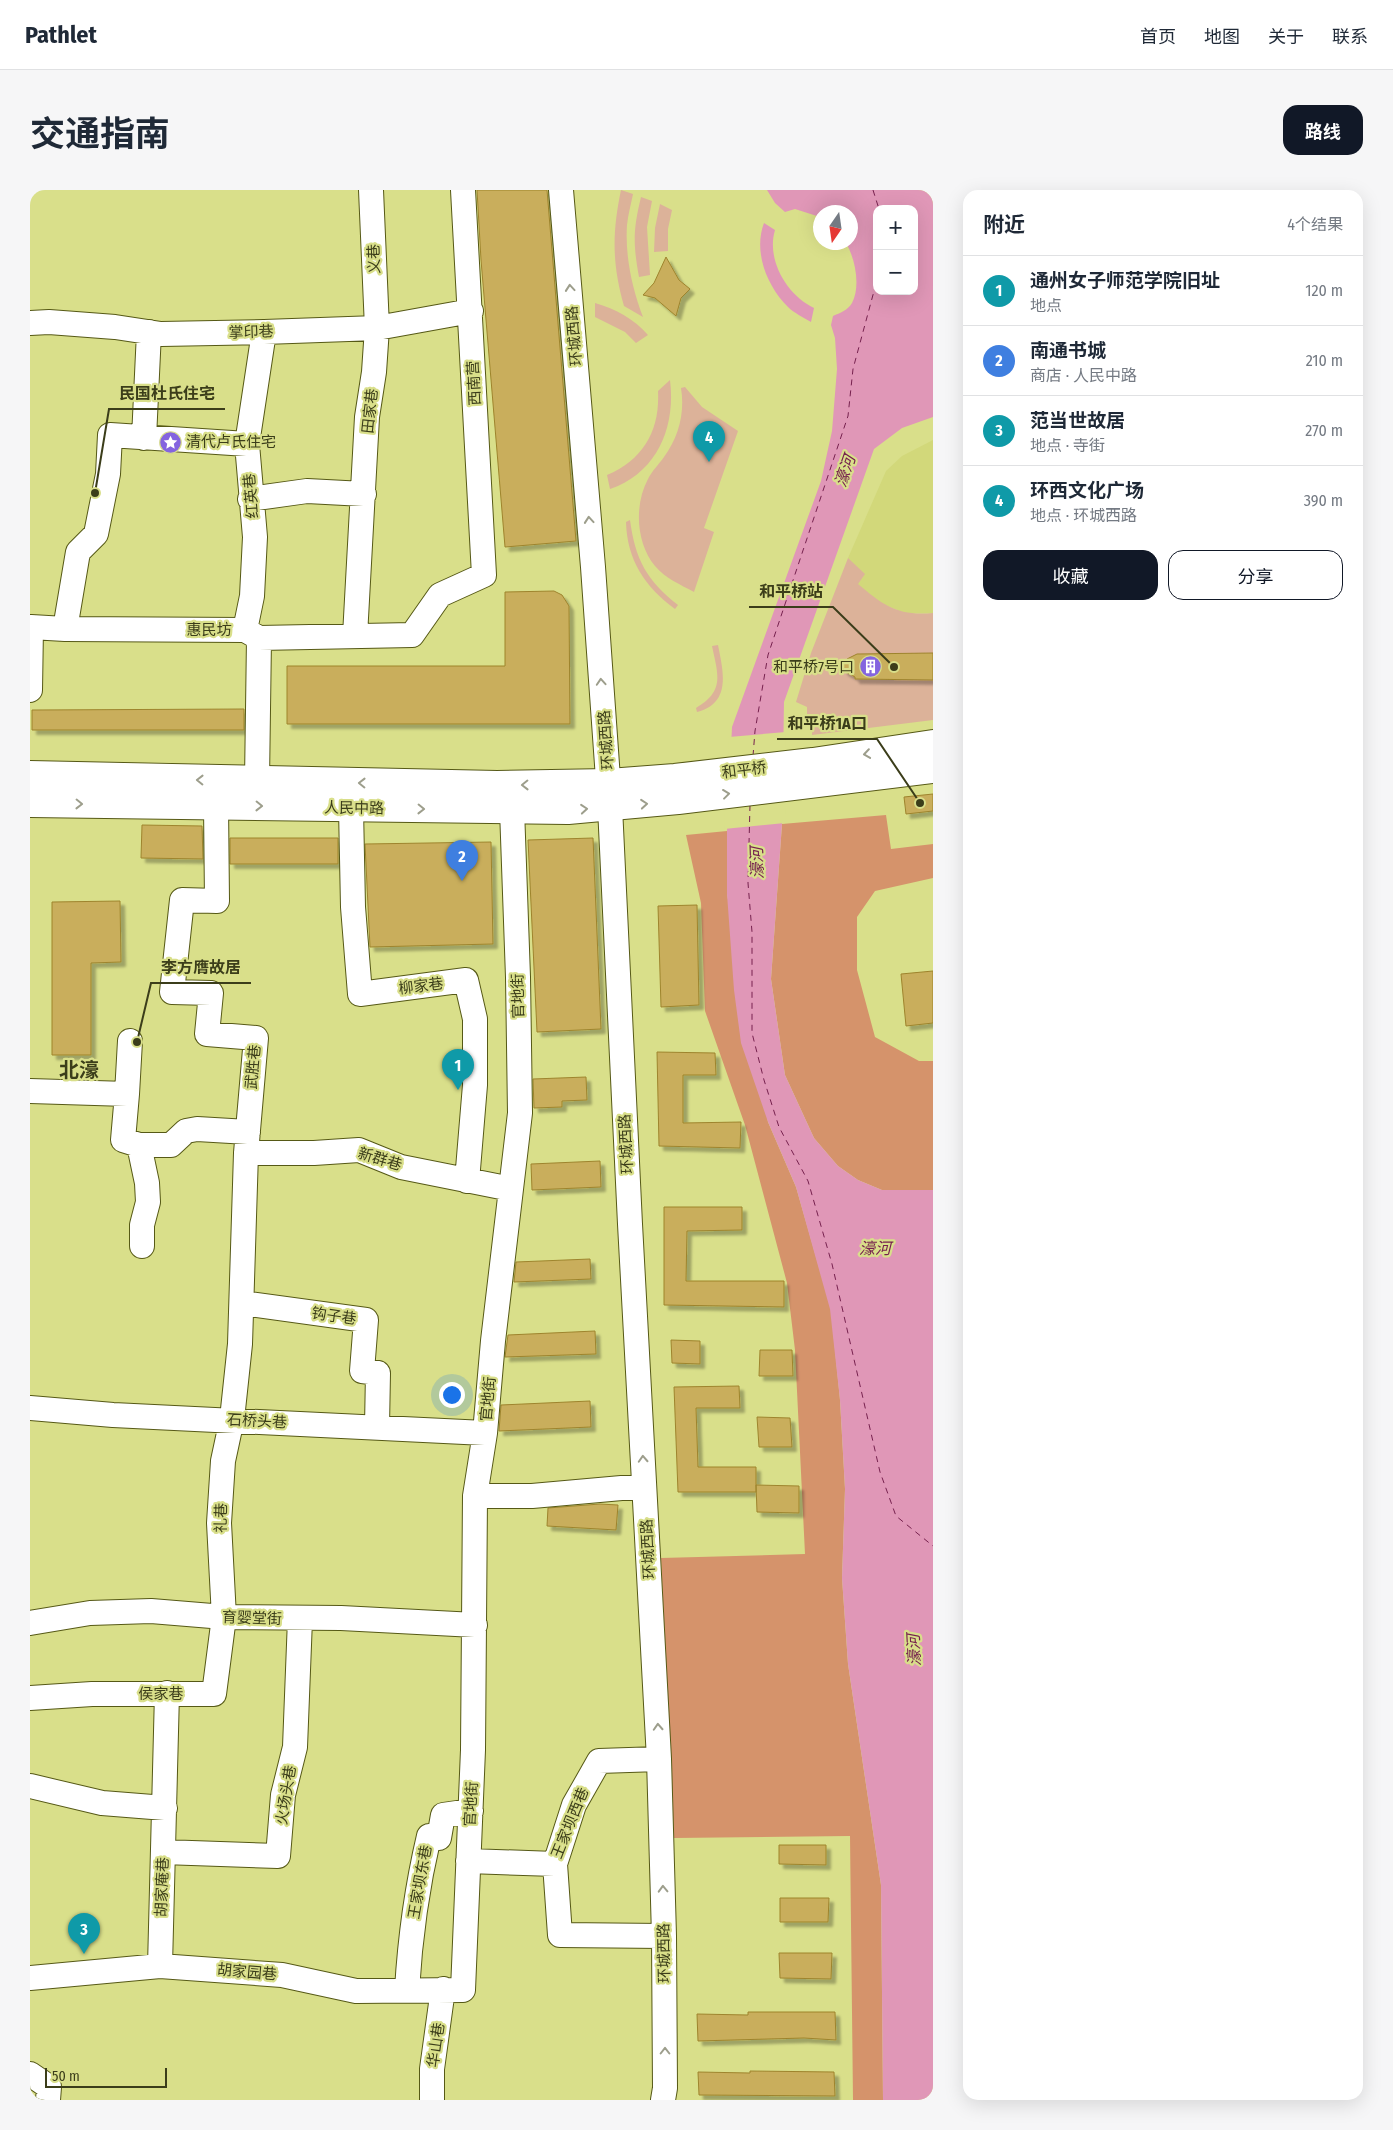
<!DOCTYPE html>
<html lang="zh">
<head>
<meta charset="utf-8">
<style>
  body { margin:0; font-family:"Fira Sans Condensed","Noto Sans SC",sans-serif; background:#f6f6f7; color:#1f2937 }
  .controls { position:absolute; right:15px; top:15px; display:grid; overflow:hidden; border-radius:10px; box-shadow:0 5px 20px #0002 }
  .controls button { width:45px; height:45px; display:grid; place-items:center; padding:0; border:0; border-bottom:1px solid #e0e1e3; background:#fff; color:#1f2937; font:25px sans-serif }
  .compass { position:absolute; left:783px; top:15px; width:45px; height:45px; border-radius:50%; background:#fff; box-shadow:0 5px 20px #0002; rotate:193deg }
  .scale { position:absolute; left:15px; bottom:12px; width:122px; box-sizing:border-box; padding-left:5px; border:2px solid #3b3d1a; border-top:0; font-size:14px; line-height:18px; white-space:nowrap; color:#3b3d1a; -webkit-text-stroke:4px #d9df8a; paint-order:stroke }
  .you { position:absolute; left:421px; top:1204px; width:18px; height:18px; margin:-12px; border:4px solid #fff; border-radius:50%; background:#1a73e8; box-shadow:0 0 0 8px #1a73e833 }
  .badge { display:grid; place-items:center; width:32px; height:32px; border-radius:50%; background:#111827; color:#fff; font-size:16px; font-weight:700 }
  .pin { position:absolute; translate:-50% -41px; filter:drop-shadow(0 1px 2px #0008) }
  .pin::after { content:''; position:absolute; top:26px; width:18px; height:15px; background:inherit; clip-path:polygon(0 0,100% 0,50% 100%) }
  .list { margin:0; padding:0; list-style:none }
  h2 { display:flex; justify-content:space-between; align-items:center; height:65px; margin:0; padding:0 20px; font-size:21px }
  h2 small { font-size:16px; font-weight:400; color:#747a83 }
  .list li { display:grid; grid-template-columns:32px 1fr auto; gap:15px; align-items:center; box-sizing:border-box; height:70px; padding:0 20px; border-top:1px solid #e0e1e3 }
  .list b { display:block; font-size:19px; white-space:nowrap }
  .list p { margin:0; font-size:16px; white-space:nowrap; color:#747a83 }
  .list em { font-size:16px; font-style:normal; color:#747a83 }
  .actions { display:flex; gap:10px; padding:15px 20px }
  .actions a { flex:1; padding:11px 0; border:1px solid #111827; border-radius:15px; text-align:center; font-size:18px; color:#111827 }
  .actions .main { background:#111827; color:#fff }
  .map { position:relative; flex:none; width:903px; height:1910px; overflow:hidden; border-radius:15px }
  header { display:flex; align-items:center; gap:30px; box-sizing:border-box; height:70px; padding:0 25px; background:#fff; border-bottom:1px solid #e0e1e3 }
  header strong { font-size:24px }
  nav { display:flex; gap:28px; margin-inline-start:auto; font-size:18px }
  .intro { display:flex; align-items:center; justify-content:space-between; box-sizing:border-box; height:120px; padding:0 30px }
  h1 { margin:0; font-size:35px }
  .button { padding:12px 22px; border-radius:15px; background:#111827; color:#fff; font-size:18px; font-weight:700 }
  main { display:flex; gap:30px; padding:0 30px }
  aside { flex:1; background:#fff; border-radius:15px; box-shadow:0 5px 20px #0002 }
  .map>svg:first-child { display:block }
  .built { fill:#d2d87a }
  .green { fill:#dcb299 }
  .forest { fill:#d5936b }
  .water { fill:#e097b7; fill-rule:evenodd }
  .pier { fill:#d9df8a }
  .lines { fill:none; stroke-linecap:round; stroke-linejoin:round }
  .ferry { stroke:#76214e; stroke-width:1; stroke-dasharray:6 5; stroke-linecap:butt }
  .building { fill:#c9ae5b; stroke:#9e842d; filter:url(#shadow) }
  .minor-casing { stroke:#565916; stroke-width:26 }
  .major-casing { stroke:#565916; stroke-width:30 }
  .minor { stroke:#fff; stroke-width:24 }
  .major { stroke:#fff; stroke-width:28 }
  .oneway { stroke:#9d9e8c }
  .labels { text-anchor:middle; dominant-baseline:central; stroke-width:4.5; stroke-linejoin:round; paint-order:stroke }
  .street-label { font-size:15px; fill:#3b3d1a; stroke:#d9df8a }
  .poi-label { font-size:15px; fill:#3b3d1a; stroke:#d9df8a; text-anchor:start }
  .water-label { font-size:16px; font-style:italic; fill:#76214e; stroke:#d9df8a }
  .district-label { font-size:20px; font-weight:bold; fill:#3b3d1a; stroke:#d9df8a }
  .leader { fill:none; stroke:#3b3d1a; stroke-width:2 }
  .callout-dot { fill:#3b3d1a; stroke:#d9df8a; stroke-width:2 }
  .callout-label { font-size:16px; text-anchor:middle; font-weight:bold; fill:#3b3d1a; stroke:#d9df8a; stroke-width:4.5; stroke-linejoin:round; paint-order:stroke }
</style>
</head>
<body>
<header>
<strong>Pathlet</strong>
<nav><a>首页</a><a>地图</a><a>关于</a><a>联系</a></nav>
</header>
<div class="intro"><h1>交通指南</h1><a class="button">路线</a></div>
<main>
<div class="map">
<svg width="903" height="1910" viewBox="0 0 903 1910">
  <defs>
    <filter id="shadow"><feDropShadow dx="4.5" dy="4.5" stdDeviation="1" flood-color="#0004"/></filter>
  </defs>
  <rect width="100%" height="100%" fill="#d9df8a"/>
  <path class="built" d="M903 250V423H875L850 413 827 394 818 368 856 281 872 266Z"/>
  <path class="green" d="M591 0 603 4C601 14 598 25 597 35 595 66 602 98 613 127L594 116C582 74 582 43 591 0Z
    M611 7 622 11 617 37 620 85 609 87C603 54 603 40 611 7Z
    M630 14 642 20 638 39V61L624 62 625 38Z
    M565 113C586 119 604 129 618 145L606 153 595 142 565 127Z
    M640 190C646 237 627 283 580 299L577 285C614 269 630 240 628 201Z
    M655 197 672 217 708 241 674 338 684 342 664 402C651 395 635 388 625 376 606 353 604 315 618 289 622 281 629 274 634 267 649 247 655 222 651 198Z
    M600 330C605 369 617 391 648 415L645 419C615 397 597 370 596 332Z
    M818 368 835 384 828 394C854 416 868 426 903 423V530L782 545V537L777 535V517L766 512 781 463Z
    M688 455C693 481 702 513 667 522L666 518C695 501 688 485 682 456Z"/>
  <path class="forest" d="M856 625 861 659 903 654V688L845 701 827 727V780L845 847 889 871H903V1000H852L828 990 808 976 784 948 755 885 741 789 752 634Z
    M697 641V704L738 932 766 997 801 1119 810 1210 815 1299 812 1388 818 1474 851 1695 853 1910H823L820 1646 644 1648 631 1368 775 1364 765 1160 757 1093 715 935 675 821 671 713 656 645Z"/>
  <path class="water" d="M737 0H903V227L872 238 844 259 754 512 752 634 741 789 755 885 784 948 808 976 828 990 852 1000H903V1910H853L851 1695 818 1474 812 1388 815 1299 810 1210 800 1119 766 997 738 932 711 853 704 800 697 704V641L702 537 791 291 802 241 807 179 805 148 801 135 803 126C810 123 818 120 822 113 831 96 825 68 816 53L821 52V22H791L790 27 765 19 755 22 745 13ZM847 19H884V101H847Z
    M734 33 745 40C736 70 757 105 784 118L781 132C773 127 764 123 758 117 737 96 723 62 734 33Z"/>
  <path class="pier" d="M756 542 755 633 694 639 699 547Z"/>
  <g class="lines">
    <path class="ferry" d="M843 0 849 19
      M723 566 725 541 738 465 818 226 823 179 847 90
      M720 615 718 693 722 742V843L734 890 749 937 778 991 802 1074 850 1282 866 1326 903 1356"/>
  </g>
  <path class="building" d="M447 0H517L546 351 475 357 451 70Z
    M636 67 649 90 660 99 651 108 646 126 625 108 613 105 624 93Z
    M524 401 532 405 539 416 540 534H257V476H475V402Z
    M903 463V490L825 489V487L814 481 812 477 817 469 827 464Z
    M214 519V540H2V520Z
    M903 604V621L876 624 874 607Z
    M112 635 172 636 173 669 111 668Z
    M200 648H308V674H200Z
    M563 648 571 839 507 842 498 650Z
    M461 652 463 754 340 757 335 654Z
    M90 711 91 772 61 773V865H22V712Z
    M667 715 669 815 631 817 628 716Z
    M903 781V833L876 836 871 784Z
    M627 862 685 863 686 885H653V933L711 932 710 958 629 956Z
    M556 887 557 910 532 911V917L504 918 503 889Z
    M570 971 571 997 502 1000 501 974Z
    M634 1017H712V1040L657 1041 656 1091H754V1117L634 1115Z
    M560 1069 561 1089 484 1092 486 1072Z
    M565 1141 566 1164 475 1167 478 1145Z
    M641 1150 670 1151V1174L642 1173Z
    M730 1160H762L763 1186H729Z
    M709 1196 710 1218H666L668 1277H726V1302H648L644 1197Z
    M560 1211 561 1237 469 1241 471 1215Z
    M727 1227 760 1228 762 1257H729Z
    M726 1295 769 1296V1323L727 1322Z
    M570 1314 588 1315 586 1340 517 1336 518 1318Z
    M749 1655H796V1675L749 1674Z
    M750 1708H799L798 1732H750Z
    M749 1763H802L801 1789 750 1788Z
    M718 1822H805L806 1850 774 1848 668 1851 667 1824 718 1825Z
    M720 1881 804 1882 805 1906 669 1905 668 1882 720 1883Z"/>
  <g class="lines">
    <defs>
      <path id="minor" d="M531 0 563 377 580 617 600 1034 629 1569 634 1746 635 1898 633 1910
        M0 133 19 132 85 137 131 144 234 142 347 138 441 121
        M114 248 119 142
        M220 309 277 301 334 304
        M1 437 35 439 215 440 229 448 382 445 410 405 454 385 433 0
        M35 439 48 362 66 344 78 284 80 245 217 254
        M215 440 222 406 225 347 217 254 234 142
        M325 446 337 227 344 182 347 138 341 0
        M0 500 1 437
        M227 591 229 448
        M321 618 323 717 330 804 436 790 445 829V895L437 991
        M0 901 97 904 100 851
        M97 904 93 950 109 955H141L156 941 167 939 218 942
        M109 955 117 993 118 1012 112 1035V1056
        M216 963H284L329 960 371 977 481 999
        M212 1113 336 1130 332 1181 348 1183 347 1236
        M0 1218 83 1225 455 1243
        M445 1306H502L614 1296
        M0 1433 60 1423 121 1421 194 1427 311 1428 445 1435
        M0 1508 62 1504H184L194 1427 189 1333 193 1271 202 1229 210 1154 216 963 226 848 177 844 181 803 142 802 152 710 187 711 186 615
        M0 1596 72 1613 135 1618
        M133 1662 248 1666 253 1605 265 1557 270 1429
        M438 1671 525 1674 544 1615 569 1571 629 1569
        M525 1674 530 1745 634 1746
        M130 1776 137 1503
        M0 1788 130 1776 252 1785 326 1801 433 1800 443 1560 445 1306 455 1243 463 1151 490 923 488 787 482 619
        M377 1800C380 1748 387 1697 399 1646L409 1648 413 1625 441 1621
        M0 1884 19 1897 18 1910
        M402 1910V1879L413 1799"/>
      <path id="major" d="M0 585 467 595 579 593 645 588 783 572 903 554
        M0 613 538 620 648 610 903 579"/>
    </defs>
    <use href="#minor" class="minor-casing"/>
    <use href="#major" class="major-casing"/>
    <use href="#minor" class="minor"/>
    <use href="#major" class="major"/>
  </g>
  <defs><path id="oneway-chevron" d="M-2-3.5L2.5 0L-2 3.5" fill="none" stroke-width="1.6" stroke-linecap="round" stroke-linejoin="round" transform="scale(1.25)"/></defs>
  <g class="oneway">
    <use href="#oneway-chevron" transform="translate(540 98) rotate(-95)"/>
    <use href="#oneway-chevron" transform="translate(559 330) rotate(-95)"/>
    <use href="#oneway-chevron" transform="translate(571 492) rotate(-94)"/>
    <use href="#oneway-chevron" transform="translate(837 564) rotate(172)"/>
    <use href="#oneway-chevron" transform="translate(170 590) rotate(-179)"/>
    <use href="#oneway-chevron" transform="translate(332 593) rotate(-179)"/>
    <use href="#oneway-chevron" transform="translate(495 595) rotate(179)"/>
    <use href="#oneway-chevron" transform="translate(696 604) rotate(-7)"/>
    <use href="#oneway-chevron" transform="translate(49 614) rotate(1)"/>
    <use href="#oneway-chevron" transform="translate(614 614) rotate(-5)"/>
    <use href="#oneway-chevron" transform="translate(229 616) rotate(1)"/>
    <use href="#oneway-chevron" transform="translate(391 619) rotate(1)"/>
    <use href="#oneway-chevron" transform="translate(554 619) rotate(-5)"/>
    <use href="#oneway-chevron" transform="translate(613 1269) rotate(-93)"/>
    <use href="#oneway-chevron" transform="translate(628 1537) rotate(-93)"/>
    <use href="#oneway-chevron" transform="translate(633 1699) rotate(-92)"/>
    <use href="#oneway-chevron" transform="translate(635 1861) rotate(-90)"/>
  </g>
  <defs>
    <symbol id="sight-disc" viewBox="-11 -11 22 22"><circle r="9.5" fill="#8464df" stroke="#d9df8a"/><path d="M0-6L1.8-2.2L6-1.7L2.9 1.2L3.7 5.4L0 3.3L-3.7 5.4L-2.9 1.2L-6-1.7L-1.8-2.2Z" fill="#fff"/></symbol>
    <symbol id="building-disc" viewBox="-11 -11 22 22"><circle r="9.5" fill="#8464df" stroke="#d9df8a"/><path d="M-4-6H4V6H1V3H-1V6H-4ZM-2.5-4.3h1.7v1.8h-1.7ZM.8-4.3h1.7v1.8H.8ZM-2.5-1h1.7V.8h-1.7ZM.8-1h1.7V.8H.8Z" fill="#fff"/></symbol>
  </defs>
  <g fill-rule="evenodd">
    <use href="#sight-disc" x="128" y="240" width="25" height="25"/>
    <use href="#building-disc" x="828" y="464" width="25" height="25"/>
  </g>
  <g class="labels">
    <g class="street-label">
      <text transform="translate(344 69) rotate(-92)">义巷</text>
      <text transform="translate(221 142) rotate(-2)">掌印巷</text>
      <text transform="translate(544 146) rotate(-95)">环城西路</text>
      <text transform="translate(444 193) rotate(-93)">西南营</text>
      <text transform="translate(340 221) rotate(-84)">田家巷</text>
      <text transform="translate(221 306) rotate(-95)">红英巷</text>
      <text x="179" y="440">惠民坊</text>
      <text transform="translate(576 550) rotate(-94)">环城西路</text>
      <text transform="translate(714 580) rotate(-7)">和平桥</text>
      <text transform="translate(324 618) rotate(1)">人民中路</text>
      <text transform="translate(391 796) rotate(-7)">柳家巷</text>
      <text transform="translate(488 806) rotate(-91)">官地街</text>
      <text transform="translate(223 877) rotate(-85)">武胜巷</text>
      <text transform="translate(596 954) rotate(-93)">环城西路</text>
      <text transform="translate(350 969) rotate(17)">新群巷</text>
      <text transform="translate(304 1126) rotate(8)">钩子巷</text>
      <text transform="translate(458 1209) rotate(-85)">官地街</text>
      <text transform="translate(227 1231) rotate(3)">石桥头巷</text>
      <text transform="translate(191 1328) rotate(-89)">礼巷</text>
      <text transform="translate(618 1359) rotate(-93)">环城西路</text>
      <text transform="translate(222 1428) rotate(2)">育婴堂街</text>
      <text x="131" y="1504">侯家巷</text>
      <text transform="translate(256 1605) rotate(-81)">火场头巷</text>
      <text transform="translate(441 1614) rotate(-87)">官地街</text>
      <text transform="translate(540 1633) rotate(-68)">王家坝西巷</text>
      <text transform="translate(390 1692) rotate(-80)">王家坝东巷</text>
      <text transform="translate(132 1697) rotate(-88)">胡家庵巷</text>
      <text transform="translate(634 1763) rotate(-91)">环城西路</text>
      <text transform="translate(217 1782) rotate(5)">胡家园巷</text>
      <text transform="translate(406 1855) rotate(-82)">华山巷</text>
    </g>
    <g class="poi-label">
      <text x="156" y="252">清代卢氏住宅</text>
      <text x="824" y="477" text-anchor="end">和平桥7号口</text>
    </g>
    <g class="water-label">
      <text transform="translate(815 281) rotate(-71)">濠河</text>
      <text transform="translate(727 673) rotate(-92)">濠河</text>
      <text x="845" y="1058">濠河</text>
      <text transform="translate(884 1460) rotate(-93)">濠河</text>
    </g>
    <g class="district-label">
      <text x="49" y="880">北濠</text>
    </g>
  </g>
  <path class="leader" d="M65 303L79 219H195M864 477L803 417H719M890 613L847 549H747M107 852L121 793H221"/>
  <g class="callout-dot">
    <circle cx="65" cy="303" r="5"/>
    <circle cx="864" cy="477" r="5"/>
    <circle cx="890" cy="613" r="5"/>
    <circle cx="107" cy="852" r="5"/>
  </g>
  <g class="callout-label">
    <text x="137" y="209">民国杜氏住宅</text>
    <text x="761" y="407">和平桥站</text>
    <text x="797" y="539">和平桥1A口</text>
    <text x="171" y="783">李方膺故居</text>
  </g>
</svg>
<div class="controls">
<button>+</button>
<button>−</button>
</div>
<svg class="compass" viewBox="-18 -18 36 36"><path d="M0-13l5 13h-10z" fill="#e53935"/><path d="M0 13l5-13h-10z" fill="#747a83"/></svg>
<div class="scale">50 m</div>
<div class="you"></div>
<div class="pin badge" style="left:428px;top:900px;background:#0f9aa8">1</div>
<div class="pin badge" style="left:432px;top:691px;background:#3f7fe0">2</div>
<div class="pin badge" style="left:54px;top:1764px;background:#0f9aa8">3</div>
<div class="pin badge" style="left:679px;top:272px;background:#0f9aa8">4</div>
</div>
<aside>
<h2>附近<small>4个结果</small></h2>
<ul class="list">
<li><span class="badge" style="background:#0f9aa8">1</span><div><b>通州女子师范学院旧址</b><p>地点</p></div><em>120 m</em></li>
<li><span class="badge" style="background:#3f7fe0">2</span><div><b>南通书城</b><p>商店 · 人民中路</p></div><em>210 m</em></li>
<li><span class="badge" style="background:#0f9aa8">3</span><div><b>范当世故居</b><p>地点 · 寺街</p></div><em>270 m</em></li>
<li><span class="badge" style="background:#0f9aa8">4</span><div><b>环西文化广场</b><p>地点 · 环城西路</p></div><em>390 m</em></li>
</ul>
<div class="actions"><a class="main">收藏</a><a>分享</a></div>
</aside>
</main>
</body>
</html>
